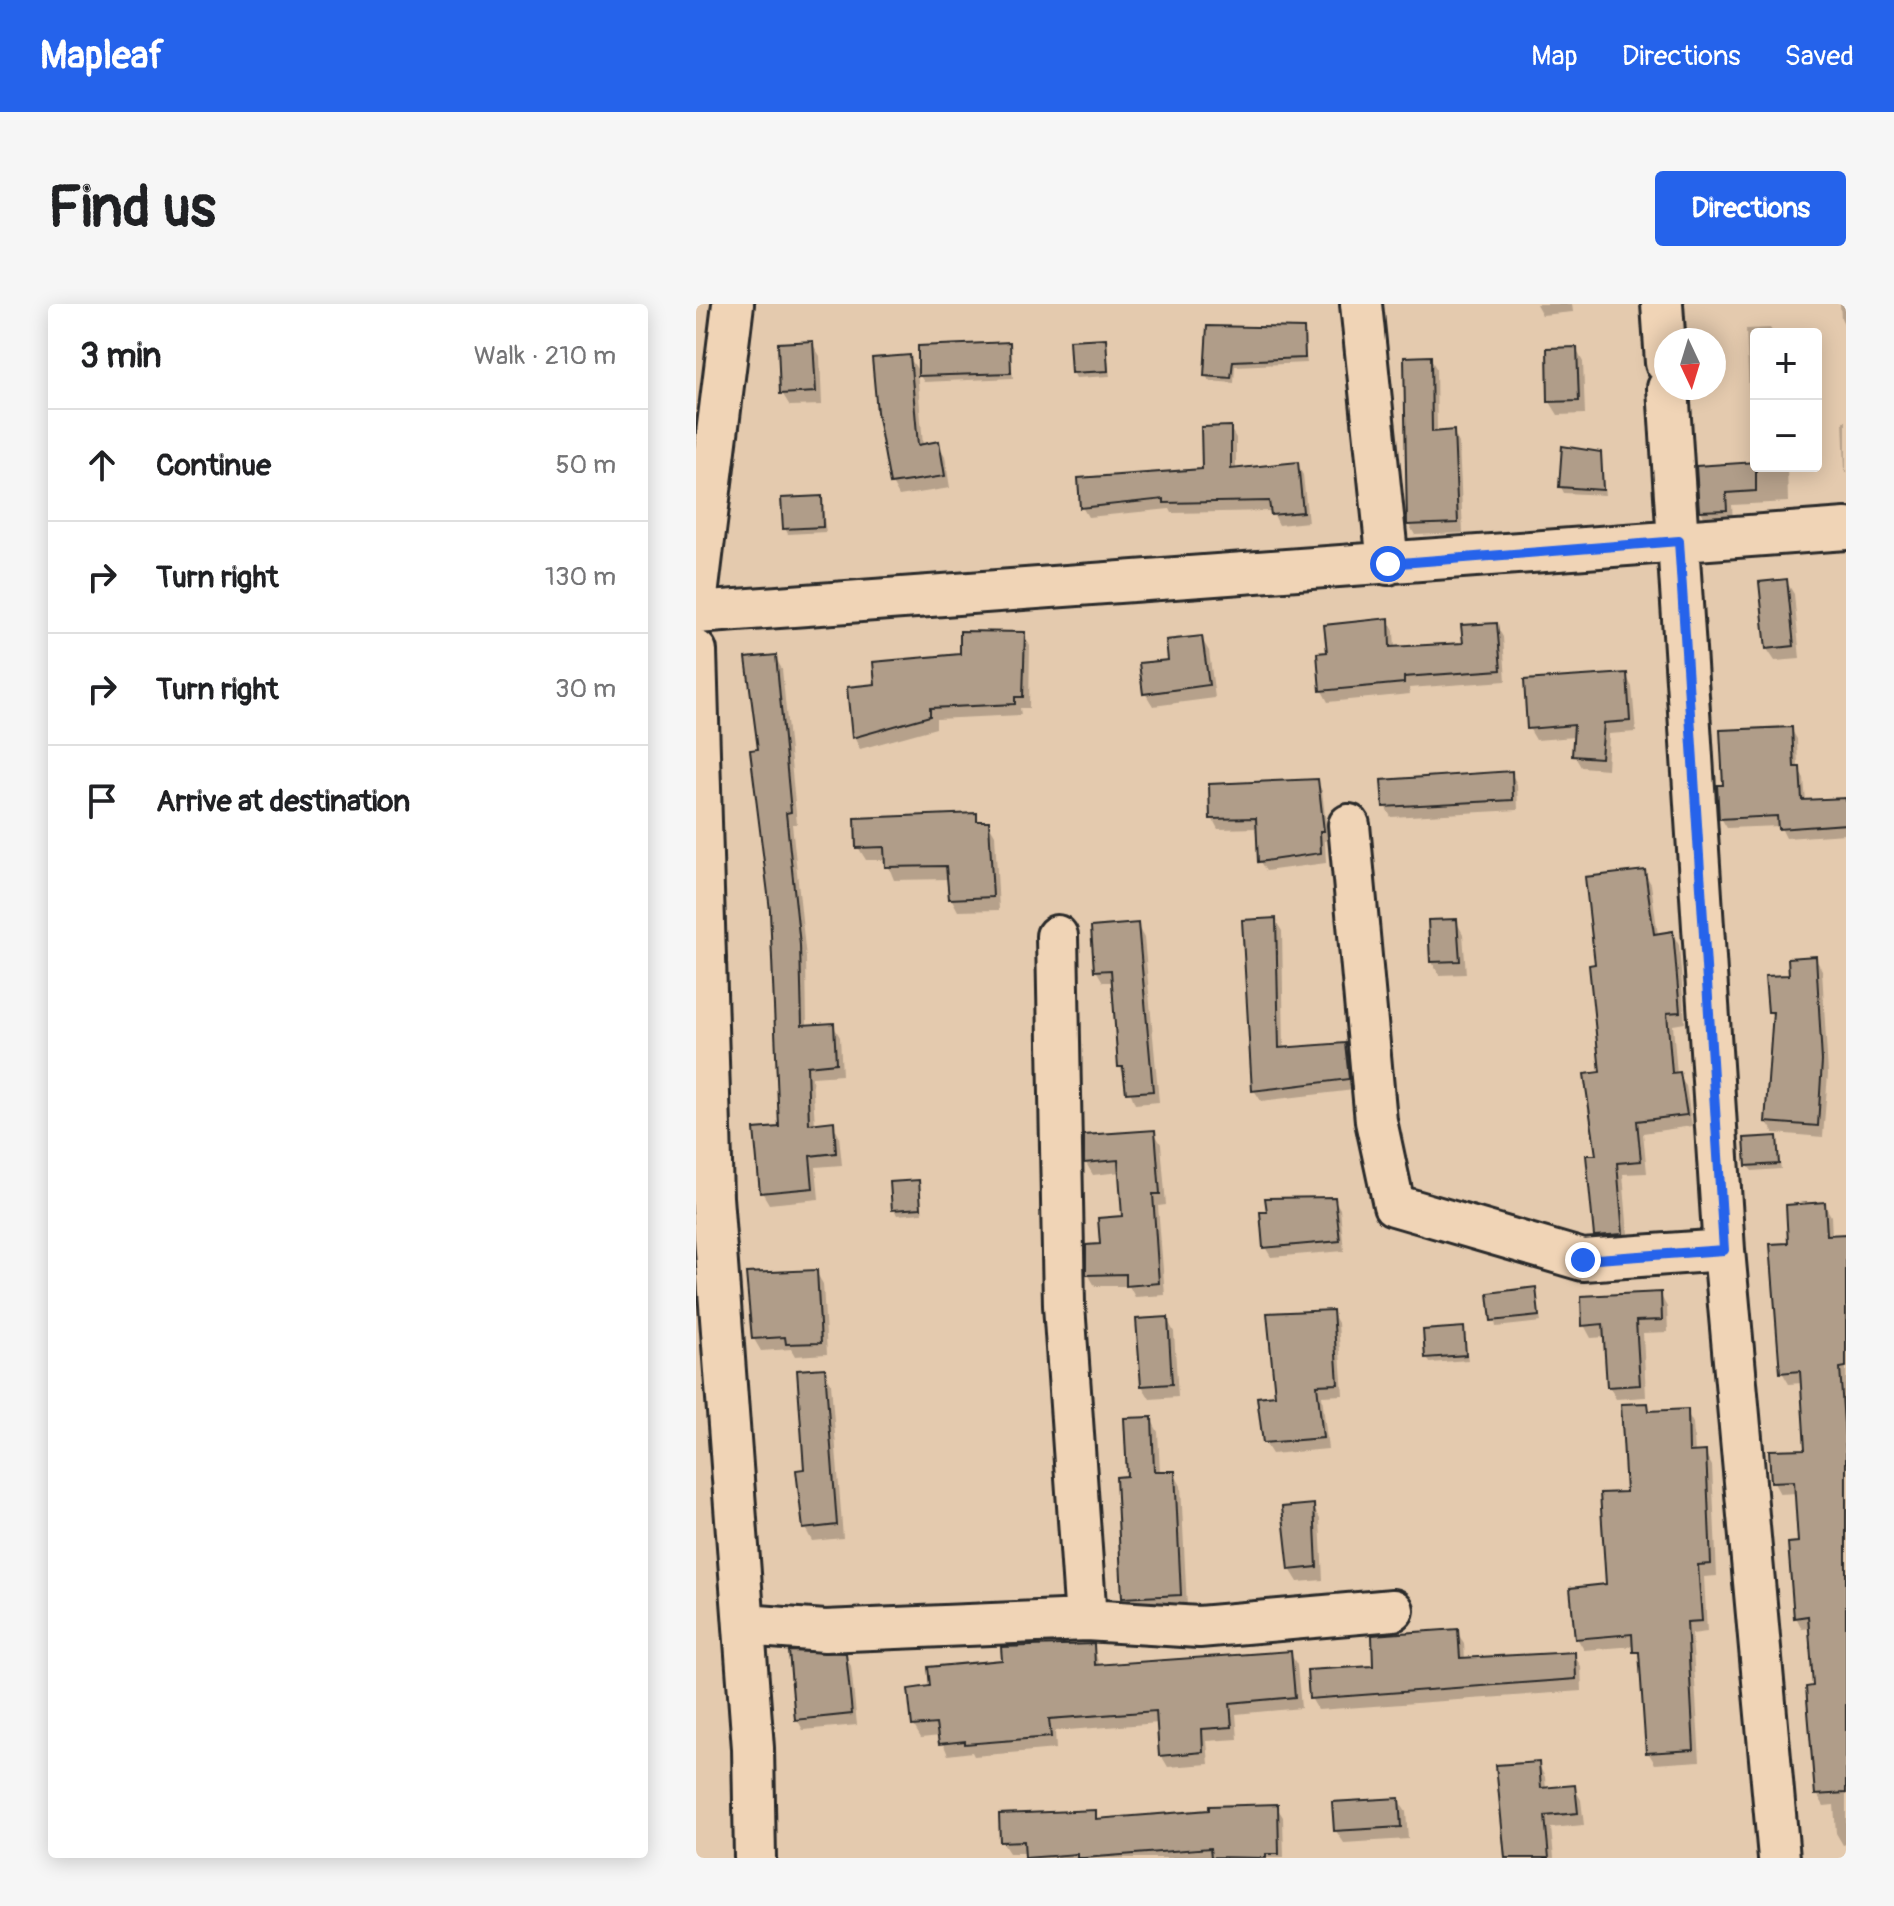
<!DOCTYPE html>
<html lang="en">
<head>
<meta charset="utf-8">
<style>
  body { margin:0; font-family:Pangolin,sans-serif; background:#f6f6f6; color:#202124 }
  .controls { position:absolute; right:24px; top:24px; display:grid; overflow:hidden; border-radius:8px; box-shadow:0 4px 20px #0003 }
  .controls button { width:72px; height:72px; display:grid; place-items:center; padding:0; border:0; border-bottom:2px solid #e0e0e0; background:#fff; color:#202124; font:40px sans-serif }
  .compass { position:absolute; left:958px; top:24px; width:72px; height:72px; border-radius:50%; background:#fff; box-shadow:0 4px 20px #0003; rotate:176deg }
  .stop { position:absolute; width:24px; height:24px; margin:-18px; border:6px solid #2563eb; border-radius:50%; background:#fff }
  .stop.end { background:#2563eb; border-color:#fff; box-shadow:0 2px 8px #0008 }
  .list { margin:0; padding:0; list-style:none }
  h2 { display:flex; justify-content:space-between; align-items:center; height:104px; margin:0; padding:0 32px; font-size:34px }
  h2 small { font-size:26px; font-weight:400; color:#757577 }
  .list li { display:grid; grid-template-columns:52px 1fr auto; gap:24px; align-items:center; box-sizing:border-box; height:112px; padding:0 32px; border-top:2px solid #e0e0e0 }
  .list b { display:block; font-size:30px; white-space:nowrap }
  .list em { font-size:26px; font-style:normal; color:#757577 }
  .icon { flex:none; width:44px; height:44px; fill:none; stroke:currentColor; stroke-width:2; stroke-linecap:round; stroke-linejoin:round }
  .map { position:relative; flex:none; width:1150px; height:1554px; overflow:hidden; border-radius:8px }
  header { display:flex; align-items:center; gap:48px; box-sizing:border-box; height:112px; padding:0 40px; background:#2563eb; color:#fff }
  header strong { font-size:38px }
  nav { display:flex; gap:44px; margin-inline-start:auto; font-size:28px }
  .intro { display:flex; align-items:center; justify-content:space-between; box-sizing:border-box; height:192px; padding:0 48px }
  h1 { margin:0; font-size:56px }
  .button { padding:20px 36px; border-radius:8px; background:#2563eb; color:#fff; font-size:28px; font-weight:700 }
  main { display:flex; gap:48px; padding:0 48px }
  aside { flex:1; background:#fff; border-radius:8px; box-shadow:0 4px 20px #0003 }
  .map>svg:first-child { display:block }
  .shadow { fill:#0003 }
  .building { fill:#b09d89; stroke:#2b2b2b; stroke-width:2 }
  .lines { fill:none; stroke-linecap:round; stroke-linejoin:round }
  .street-casing { stroke:#2b2b2b; stroke-width:46 }
  .street { stroke:#f0d4b6; stroke-width:40 }
  .route { stroke:#2563eb; stroke-width:10 }
</style>
</head>
<body>
<header>
<strong>Mapleaf</strong>
<nav><a>Map</a><a>Directions</a><a>Saved</a></nav>
</header>
<div class="intro"><h1>Find us</h1><a class="button">Directions</a></div>
<main>
<aside>
<h2>3 min<small>Walk · 210 m</small></h2>
<ul class="list">
<li><svg class="icon" aria-label="ahead" viewBox="0 0 24 24"><path d="M12 20V5M6 11l6-6 6 6"/></svg><div><b>Continue</b></div><em>50 m</em></li>
<li><svg class="icon" aria-label="right" viewBox="0 0 24 24"><path d="M7 20v-9h11M14 6l5 5-5 5"/></svg><div><b>Turn right</b></div><em>130 m</em></li>
<li><svg class="icon" aria-label="right" viewBox="0 0 24 24"><path d="M7 20v-9h11M14 6l5 5-5 5"/></svg><div><b>Turn right</b></div><em>30 m</em></li>
<li><svg class="icon" aria-label="arrive" viewBox="0 0 24 24"><path d="M6 21V4h12l-3 4 3 4H6"/></svg><div><b>Arrive at destination</b></div></li>
</ul>
</aside>
<div class="map">
<svg width="1150" height="1554" viewBox="0 0 1150 1554">
  <rect width="100%" height="100%" fill="#e4caae"/>
  <filter id="ink" filterUnits="userSpaceOnUse"><feTurbulence type="fractalNoise" baseFrequency=".0125" numOctaves="2"/><feDisplacementMap in="SourceGraphic" scale="16" xChannelSelector="R" yChannelSelector="G"/><feConvolveMatrix kernelMatrix="1 2 1 2 8 2 1 2 1" color-interpolation-filters="sRGB"/></filter>
  <g filter="url(#ink)">
    <path class="shadow" d="M840 0H876L877 8 846 11Z
      M1144 0H1150V24L1145 14Z
      M513 24 606 26 611 59 539 62 538 79 513 77 510 71Z
      M1074 24 1078 30H1060V162H1091L1092 198 1036 201 1037 218 1012 220 1005 207 1056 160 1050 25Z
      M409 36 414 72 380 74 377 68Z
      M116 39 124 52 126 101 94 102 86 89Z
      M313 41 317 74 228 78 224 72Z
      M880 45 887 58 889 110 862 111 854 98Z
      M213 53 221 65 227 142 242 140 249 152 254 184 203 192 196 179Z
      M734 54 740 64 741 130 757 128 763 139 767 229 719 231 713 221 710 157H714Z
      M1147 117H1150V169L1149 168Z
      M534 124 540 134V167L601 160 607 171 612 218 583 221 576 207 476 209 474 205 392 213 386 203 508 167Z
      M904 150 909 191 868 189 865 183Z
      M125 194 130 228 92 230 89 224Z
      M1090 277 1098 290 1104 355 1079 357 1071 345Z
      M692 316 698 327 699 345 769 341 800 321 807 333 810 377 713 384 714 390 632 398 626 387 633 350Z
      M328 330 334 342 333 404H324L325 411 240 415V424L164 445 158 433 181 382Z
      M505 334 513 347 519 394 457 402 449 389 475 357Z
      M79 353 86 365 101 520H96L110 654 111 723 137 721 144 733 146 771 116 773 119 821 136 819 143 832 146 861 120 863 123 895 73 900 66 888 85 824 64 447Z
      M930 371 936 383 940 428 913 430 911 465 885 463 878 451 879 433 840 436 833 424Z
      M1095 425 1101 435 1102 465 1108 475 1110 498 1150 496V530L1090 534 1084 522 1031 524 1025 514 1029 483Z
      M815 469 821 480 822 506 695 513 689 502Z
      M621 477 626 487 632 536 629 537 630 559 570 567 564 558 563 524 522 525 516 514Z
      M280 511 284 519H292L299 531 303 606 262 607 255 594 253 575 198 576 190 556H170L162 543Z
      M948 568 955 580 962 631 976 629 983 641 989 719 977 721 981 771 990 782 996 822 947 829 951 869 927 870 933 942 907 944 900 932 906 770 901 662Z
      M579 616 586 627 588 746 648 741 654 753 658 786 565 797 558 786Z
      M760 617 767 630 770 670 743 671 736 658Z
      M441 621 448 634 463 798 439 800 424 762 418 678H407L400 666Z
      M1119 654 1126 666 1132 770 1127 833 1078 829 1071 818 1078 716 1074 707 1095 673Z
      M458 828 465 840 470 901 462 902 469 991 439 993 433 982H399L392 970 406 942 429 914 425 868 397 871 390 859Z
      M1080 834 1085 865 1056 867 1052 862Z
      M222 878 227 909 201 911 198 905Z
      M638 895 644 905 648 947 575 953 569 943Z
      M1128 900 1135 912 1136 933 1150 932V1540L1147 1541 1140 1529 1138 1501 1128 1502 1121 1490 1115 1324 1106 1325 1100 1313 1104 1240 1101 1189 1084 1190 1077 1177 1111 1147 1106 1079 1093 1080 1086 1068 1094 941Z
      M120 968 127 980 131 1050 99 1052 95 1045 65 1047 58 1035Z
      M839 986 845 1018 800 1023 794 990Z
      M964 990 971 1003 972 1028 947 1029 950 1093 920 1095 913 1082 910 1033 895 1034 888 1021Z
      M636 1008 642 1019 647 1091 626 1092 632 1145 576 1150 569 1139 581 1093Z
      M471 1015 478 1028 482 1093 454 1095 446 1082Z
      M767 1025 772 1056 734 1059 731 1053Z
      M128 1066 135 1079 147 1234 116 1237 109 1224 110 1167Z
      M951 1101 956 1109 990 1107 997 1119 999 1150 1009 1149 1016 1162 1021 1272 1008 1273 1011 1328 996 1330 1004 1457 959 1460 952 1448 945 1358 939 1342 888 1346 881 1334 912 1281Z
      M455 1115 462 1128 464 1169H478L485 1182 491 1303 435 1306 428 1293 433 1174Z
      M617 1203 624 1215 627 1276 602 1278 594 1265Z
      M760 1327 768 1339 769 1356 877 1350 885 1362 886 1387 622 1406 615 1394Z
      M397 1342 404 1363 594 1349 601 1361 605 1404 540 1410 542 1435 511 1437 513 1460 472 1463 465 1451 463 1419 359 1427 360 1445 278 1452 276 1448 252 1451 244 1432 225 1434 218 1422 236 1384 308 1357Z
      M149 1351 155 1362 161 1421 107 1426 101 1415Z
      M842 1460 849 1473 850 1486 878 1483 885 1496 888 1521 855 1524 858 1554H811Z
      M702 1496 710 1508 712 1535 648 1539 640 1527Z
      M580 1502 587 1513 588 1554H332L331 1549H313L306 1538 398 1508 403 1517Z"/>
    <path class="building" d="M511 22 608 24 609 54 537 57 535 74 508 72Z
      M410 34 412 67 375 69 373 36Z
      M117 37 120 88 84 90 82 39Z
      M314 38 315 69 222 72V42Z
      M881 43 883 97 852 98 851 44Z
      M214 51 222 141 243 137 249 172 194 180 181 108 176 54Z
      M735 52 736 128 758 126 762 219 711 221 708 53Z
      M535 122V165L602 158 607 208 575 211 573 197 468 199V195L384 204 382 174 506 165 505 123Z
      M866 142 905 148 907 186 863 183Z
      M1060 158V187L1030 189 1031 206 1003 207 1000 162Z
      M126 192 127 223 87 225 85 194Z
      M1091 275 1098 342 1070 345 1063 278Z
      M693 314 694 343 767 339 765 321 801 319 805 366 708 373V379L624 387 621 349 631 348 628 321Z
      M264 327 329 328 327 393H319V400L234 404V412L156 434 151 383 179 380 177 358 264 350Z
      M506 332 513 381 447 390 443 359 472 356 470 336Z
      M80 351 95 508 90 509 104 641 106 721 138 719 140 759 111 762 113 820 138 817 140 849 114 852 117 884 64 889 58 825 83 823 74 606 54 446 62 445 50 354Z
      M931 369 934 417 908 419 905 454 876 452 878 421 831 425 828 376Z
      M1096 423 1098 463H1104L1106 496 1150 494V520L1082 525 1081 512 1023 515 1021 481H1027L1024 426Z
      M816 467 817 496 687 503 685 476Z
      M622 475 628 527H624L625 549 562 558 560 514 514 515 513 480Z
      M281 509V517H293L297 593 253 595 250 562 189 563 188 543 160 544 159 514Z
      M949 566 958 630 977 627 984 708 971 709 976 769 984 768 991 811 941 817 945 857 921 859 927 930 898 932 890 851H900L888 770 904 768 893 661 899 660 889 573Z
      M580 614 583 744 649 739 653 775 556 787 546 616Z
      M761 615 764 657 734 658 732 616Z
      M442 619 457 787 430 789 427 763H422L415 666 398 667 395 623Z
      M1120 652 1126 757 1122 822 1069 818 1077 708H1072L1069 672 1093 671 1092 654Z
      M459 826 464 890H457L463 979 430 982V970L390 971V941L404 940 402 914 426 912 422 856 388 859V831Z
      M1081 832 1083 860 1050 862 1048 834Z
      M223 876 225 904 196 906 194 878Z
      M639 893 644 937 567 944 564 908H571L569 894Z
      M1129 898 1131 931 1150 930V1063L1144 1064 1150 1147V1489L1119 1491 1110 1383 1117 1382 1112 1312 1098 1314 1092 1239 1102 1238 1098 1177 1075 1178 1073 1146 1109 1145 1104 1067 1084 1069 1074 940 1092 939 1090 901Z
      M121 966 125 1039 90 1040 89 1033 56 1035 50 969Z
      M840 983 843 1012 795 1017 792 989Z
      M965 988 966 1016 940 1017 944 1081 911 1083 907 1020 886 1022 885 992Z
      M637 1006 642 1080 621 1081 627 1134 567 1139 561 1093 579 1091 571 1009Z
      M472 1013 476 1080 445 1082 440 1015Z
      M768 1023 770 1051 729 1054 727 1026Z
      M129 1064 141 1221 107 1225 100 1166 108 1165 101 1066Z
      M952 1099 953 1107 992 1105 993 1148 1010 1147 1015 1260 1002 1261 1006 1317 991 1318 998 1446 950 1449 943 1348H937L936 1330 879 1335 874 1284 910 1280 904 1189 930 1188 925 1100Z
      M456 1113 458 1167H479L485 1291 426 1294 420 1173 431 1172 428 1114Z
      M618 1200 621 1263 593 1266 586 1203Z
      M762 1325 764 1354 879 1348 880 1375 613 1395 611 1366 677 1362 676 1331Z
      M398 1340 399 1361 595 1347 599 1393 534 1399 536 1423 506 1425 507 1448 463 1452 460 1407 353 1415 355 1433 269 1440V1437L243 1440 240 1420 216 1422 212 1385 234 1382 232 1363 306 1356 305 1343Z
      M93 1347 150 1349 156 1410 99 1416Z
      M843 1458 845 1484 879 1481 882 1509 849 1512 853 1554H809L800 1461Z
      M703 1494 705 1523 638 1527 636 1498Z
      M582 1500 583 1550H570V1554L515 1553 514 1544 388 1554H381V1550L329 1554 328 1537 304 1538 303 1510 400 1506V1515L513 1506V1502Z"/>
    <g class="lines">
      <defs>
        <path id="street" d="M665 0 692 260
          M966 0 970 59
          M972 84 1028 946 1083 1554
          M0 300 37 0
          M0 309 1150 225
          M0 347 16 893 57 1444 59 1554
          M653 521 680 817 698 901 887 956 1028 946
          M361 632 368 1001 390 1316
          M48 1321 129 1327 390 1316 503 1323 697 1306"/>
      </defs>
      <use href="#street" class="street-casing"/>
      <use href="#street" class="street"/>
    </g>
  </g>
  <g class="lines" filter="url(#ink)">
    <path class="route" d="M692 260 983 237 1028 946 887 956"/>
  </g>
</svg>
<div class="controls">
<button>+</button>
<button>−</button>
</div>
<svg class="compass" viewBox="-18 -18 36 36"><path d="M0-13l5 13h-10z" fill="#e53935"/><path d="M0 13l5-13h-10z" fill="#757577"/></svg>
<div class="stop" style="left:692px;top:260px"></div>
<div class="stop end" style="left:887px;top:956px"></div>
</div>
</main>
</body>
</html>
